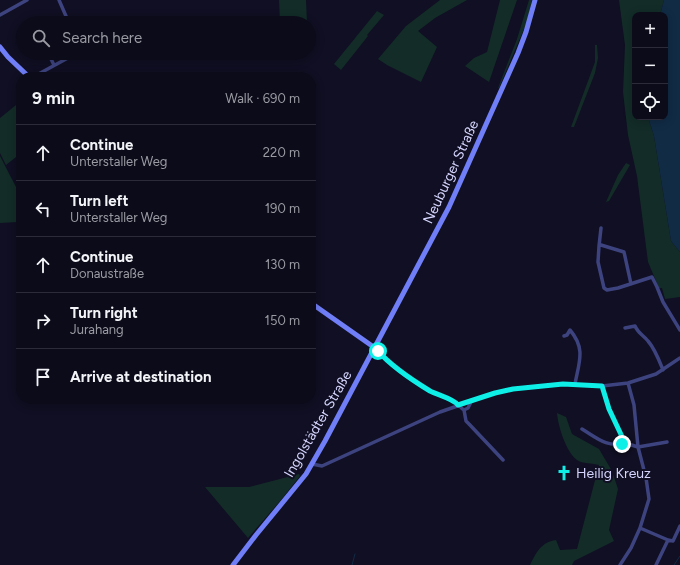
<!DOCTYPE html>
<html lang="en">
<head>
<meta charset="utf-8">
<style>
  body { margin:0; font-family:Figtree,sans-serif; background:#151423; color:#f1f3f6 }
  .controls { position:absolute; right:12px; top:12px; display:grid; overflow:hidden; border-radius:8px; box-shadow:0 2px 10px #0003 }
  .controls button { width:36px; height:36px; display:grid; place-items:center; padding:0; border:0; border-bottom:1px solid #2c2b39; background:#0c0b1a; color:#f1f3f6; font:20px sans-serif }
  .stop { position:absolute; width:12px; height:12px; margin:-9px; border:3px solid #0eefe8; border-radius:50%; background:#fff }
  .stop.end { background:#0eefe8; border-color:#fff; box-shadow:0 1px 4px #0008 }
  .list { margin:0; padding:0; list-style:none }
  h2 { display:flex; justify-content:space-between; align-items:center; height:52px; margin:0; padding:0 16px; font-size:17px }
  h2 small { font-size:13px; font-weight:400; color:#9a9ba2 }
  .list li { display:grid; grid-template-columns:26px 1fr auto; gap:12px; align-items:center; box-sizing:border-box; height:56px; padding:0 16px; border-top:1px solid #2c2b39 }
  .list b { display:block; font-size:15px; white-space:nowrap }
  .list p { margin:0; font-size:13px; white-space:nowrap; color:#9a9ba2 }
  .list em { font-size:13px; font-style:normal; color:#9a9ba2 }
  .icon { flex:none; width:22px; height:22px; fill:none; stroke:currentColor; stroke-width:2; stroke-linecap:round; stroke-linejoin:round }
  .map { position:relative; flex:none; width:680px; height:565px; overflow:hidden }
  .search { position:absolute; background:#0c0b1a; box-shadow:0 2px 10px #0003; left:16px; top:16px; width:300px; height:44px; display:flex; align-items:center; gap:10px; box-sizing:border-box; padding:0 14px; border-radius:22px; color:#9a9ba2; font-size:15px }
  .panel { position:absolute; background:#0c0b1a; box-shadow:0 2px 10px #0003; left:16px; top:72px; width:300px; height:332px; border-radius:16px }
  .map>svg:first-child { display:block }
  .green { fill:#132c28 }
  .water { fill:#112b45 }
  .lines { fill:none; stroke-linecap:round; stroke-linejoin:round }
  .stream { stroke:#112b45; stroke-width:1 }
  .street { stroke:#3d437f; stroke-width:3.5 }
  .secondary { stroke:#707ef7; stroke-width:5 }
  .route { stroke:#0eefe8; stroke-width:5 }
  .labels { text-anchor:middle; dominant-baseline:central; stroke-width:4; stroke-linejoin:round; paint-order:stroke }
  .street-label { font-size:14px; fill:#d4d4fd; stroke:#100f23 }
  .poi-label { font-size:14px; fill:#d4d4fd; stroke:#100f23; text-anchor:start }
</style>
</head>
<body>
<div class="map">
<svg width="680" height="565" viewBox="0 0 680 565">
  <rect width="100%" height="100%" fill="#100f23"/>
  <path class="green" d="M279 0H306L307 23H280Z
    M440 0H467L435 18 418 31 437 47 421 82 387 65 378 59 406 26Z
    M500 0H517L489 82 465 66 474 58 487 52Z
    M529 0H532L527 22 499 88H498L517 39Z
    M619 0H664L660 15H635V117H648L654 136 671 241 680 252V297L665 299 662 288H659L648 262 637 176 628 135 623 92 625 45Z
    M377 11 384 15 367 35 368 36 341 70 334 64Z
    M595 45H597L598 58 595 73 574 127H571L595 62Z
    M21 101V153L6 165 0 153V118Z
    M0 156 16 187 17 196 18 222 0 223Z
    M626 163 630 165 609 201 606 202 618 175Z
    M557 413 566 417 572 434 599 449 612 471 618 489 609 530 614 541 574 561 572 565H530C536 553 541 542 556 540L560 550 577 549 599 465C593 463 582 464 577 460 566 452 558 426 557 413Z
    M299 474 300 476 281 500 248 538 205 487H249Z"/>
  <path class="water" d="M664 0H680V252L671 241 654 136 648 117H665V15H660Z"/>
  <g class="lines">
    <path class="stream" d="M352 565 355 554
      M674 565 680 556"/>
    <path class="street" d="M59 0 69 23
      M0 15 27 0
      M48 53 54 65
      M33 77 77 53
      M599 246 601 228
      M631 284 624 252 601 245 599 246 598 262 604 288 607 290 618 288 652 277 657 287 663 302 680 330
      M625 328 635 326C638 333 643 335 648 341 655 349 659 360 663 370
      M564 336 567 335 570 330C586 349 579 362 575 384
      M375 348C390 365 412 381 432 392 440 396 448 398 455 402 459 404 460 408 464 410L466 421 469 424 503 460
      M602 386 609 409 625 443 638 447 667 442
      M464 410 468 408 472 400
      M582 429C597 438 607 448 625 443
      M312 464 322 466 440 412 495 393 513 389 563 384 602 386 628 383 656 374 680 358
      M640 528 668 540 673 541 680 526
      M620 565 631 548 640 528 649 499 646 478 638 447 634 405 628 383
      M656 565 668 540"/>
    <path class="secondary" d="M0 47 8 57 29 77
      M311 303 375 348
      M233 565 256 535 306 474 325 441 449 207 518 53 526 32 535 0"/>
  </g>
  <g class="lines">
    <path class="route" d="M378 351C392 367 412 380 430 391 438 395 454 399 458 405L495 393 513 389 563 384 602 386 609 409 625 443 622 444"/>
  </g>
  <defs>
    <symbol id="church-bare" viewBox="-9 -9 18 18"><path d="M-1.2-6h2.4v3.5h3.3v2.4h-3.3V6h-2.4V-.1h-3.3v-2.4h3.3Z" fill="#0eefe8" stroke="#100f23" stroke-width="2.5" paint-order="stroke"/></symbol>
  </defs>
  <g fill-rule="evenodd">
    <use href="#church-bare" x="553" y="462" width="22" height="22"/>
  </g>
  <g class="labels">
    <g class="street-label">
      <text transform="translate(451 172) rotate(-65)">Neuburger Straße</text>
      <text transform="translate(318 424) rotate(-60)">Ingolstädter Straße</text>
    </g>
    <g class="poi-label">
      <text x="576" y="473">Heilig Kreuz</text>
    </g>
  </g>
</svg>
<div class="controls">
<button>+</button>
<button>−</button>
<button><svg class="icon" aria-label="locate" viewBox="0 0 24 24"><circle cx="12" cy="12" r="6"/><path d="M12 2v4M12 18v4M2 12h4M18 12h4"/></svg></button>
</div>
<div class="stop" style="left:378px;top:351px"></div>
<div class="stop end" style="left:622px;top:444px"></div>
<div class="search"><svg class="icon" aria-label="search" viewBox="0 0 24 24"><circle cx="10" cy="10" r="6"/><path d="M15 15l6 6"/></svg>Search here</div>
<section class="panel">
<h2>9 min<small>Walk · 690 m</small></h2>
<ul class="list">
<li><svg class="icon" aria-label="ahead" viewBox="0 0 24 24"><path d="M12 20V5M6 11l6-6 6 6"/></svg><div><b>Continue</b><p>Unterstaller Weg</p></div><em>220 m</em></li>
<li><svg class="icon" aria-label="left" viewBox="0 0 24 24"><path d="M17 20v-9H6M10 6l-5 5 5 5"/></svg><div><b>Turn left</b><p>Unterstaller Weg</p></div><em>190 m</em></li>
<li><svg class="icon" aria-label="ahead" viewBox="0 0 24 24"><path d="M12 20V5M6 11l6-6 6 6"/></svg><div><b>Continue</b><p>Donaustraße</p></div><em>130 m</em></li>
<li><svg class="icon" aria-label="right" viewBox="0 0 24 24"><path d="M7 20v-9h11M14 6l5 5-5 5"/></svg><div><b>Turn right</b><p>Jurahang</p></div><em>150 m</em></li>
<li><svg class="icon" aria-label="arrive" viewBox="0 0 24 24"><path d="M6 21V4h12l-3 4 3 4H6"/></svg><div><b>Arrive at destination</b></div></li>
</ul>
</section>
</div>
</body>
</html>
